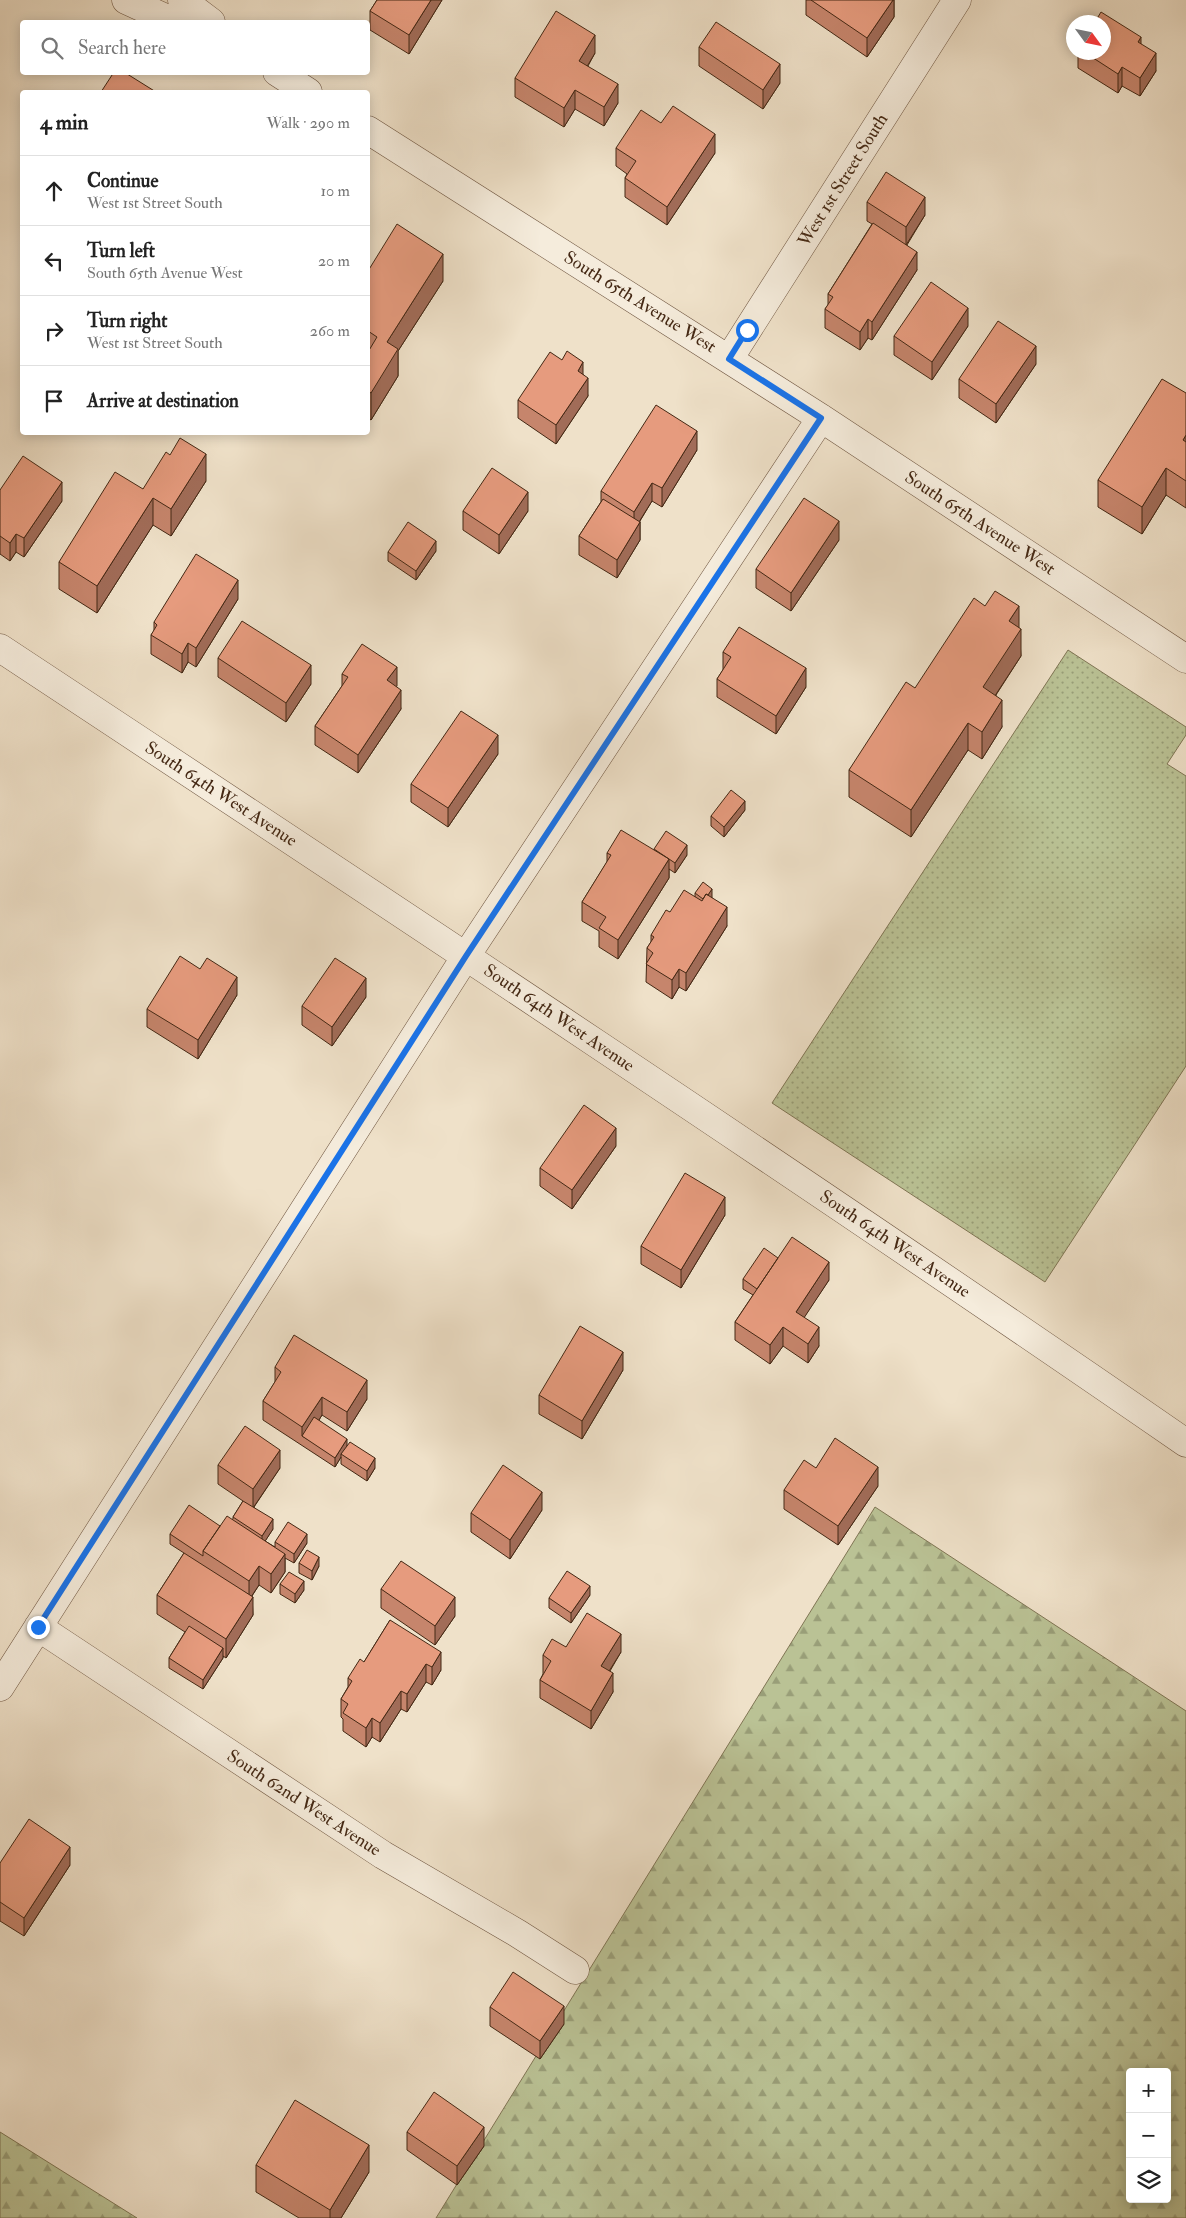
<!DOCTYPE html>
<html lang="en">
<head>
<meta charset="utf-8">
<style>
  body { margin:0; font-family:"IM FELL Double Pica",serif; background:#f6f6f6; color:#222 }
  .controls { position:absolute; right:15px; bottom:15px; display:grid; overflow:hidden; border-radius:5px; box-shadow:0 2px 12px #0003 }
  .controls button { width:45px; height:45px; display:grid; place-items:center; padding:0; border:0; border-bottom:1px solid #e0e0e0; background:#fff; color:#222; font:25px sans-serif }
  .compass { position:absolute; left:1066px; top:15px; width:45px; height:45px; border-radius:50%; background:#fff; box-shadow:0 2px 12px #0003; rotate:123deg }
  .stop { position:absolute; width:15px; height:15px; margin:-11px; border:4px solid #1a73e8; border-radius:50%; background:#fff }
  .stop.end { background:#1a73e8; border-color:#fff; box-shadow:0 1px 5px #0008 }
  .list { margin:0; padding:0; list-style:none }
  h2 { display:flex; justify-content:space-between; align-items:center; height:65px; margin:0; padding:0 20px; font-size:21px }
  h2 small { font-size:16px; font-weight:400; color:#767676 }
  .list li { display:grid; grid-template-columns:32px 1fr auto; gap:15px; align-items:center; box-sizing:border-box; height:70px; padding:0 20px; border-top:1px solid #e0e0e0 }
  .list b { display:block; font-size:19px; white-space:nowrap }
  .list p { margin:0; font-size:16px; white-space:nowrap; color:#767676 }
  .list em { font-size:16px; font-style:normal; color:#767676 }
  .icon { flex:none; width:28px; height:28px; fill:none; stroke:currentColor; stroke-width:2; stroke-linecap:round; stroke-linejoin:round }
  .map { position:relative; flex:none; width:1186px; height:2218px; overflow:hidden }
  .search { position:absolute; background:#fff; box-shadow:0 2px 12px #0003; left:20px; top:20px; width:350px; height:55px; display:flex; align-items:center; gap:12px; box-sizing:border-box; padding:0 18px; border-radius:5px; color:#767676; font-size:19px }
  .panel { position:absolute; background:#fff; box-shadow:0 2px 12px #0003; left:20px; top:90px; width:350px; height:345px; border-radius:5px }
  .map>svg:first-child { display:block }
  .green { fill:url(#green-dots); stroke:#7f7554 }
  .forest { fill:url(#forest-firs); stroke:#7f7554; fill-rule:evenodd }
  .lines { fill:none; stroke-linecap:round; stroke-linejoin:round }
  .minor-casing { stroke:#6f5641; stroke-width:29 }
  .minor { stroke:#f5ecdc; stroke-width:28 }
  .wall { fill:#c6856c; stroke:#442814 }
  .shaded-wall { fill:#a16c58; stroke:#442814 }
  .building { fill:#e69b7e; stroke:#442814 }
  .route { stroke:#1a73e8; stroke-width:6 }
  .labels { text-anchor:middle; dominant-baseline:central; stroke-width:4; stroke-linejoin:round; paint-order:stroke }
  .street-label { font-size:18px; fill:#442814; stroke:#f5ecdc }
</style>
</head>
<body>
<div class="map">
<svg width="1186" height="2218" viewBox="0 0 1186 2218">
  <defs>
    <pattern id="green-dots" width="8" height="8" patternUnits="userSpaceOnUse" patternTransform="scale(1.25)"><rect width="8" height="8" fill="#bac295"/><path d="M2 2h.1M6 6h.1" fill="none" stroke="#999e78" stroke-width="1.8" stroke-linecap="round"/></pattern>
    <pattern id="forest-firs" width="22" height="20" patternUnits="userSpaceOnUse" patternTransform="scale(1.25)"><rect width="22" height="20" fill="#bac295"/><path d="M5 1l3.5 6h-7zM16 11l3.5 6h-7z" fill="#999e78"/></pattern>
  </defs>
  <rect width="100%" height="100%" fill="#efe1c9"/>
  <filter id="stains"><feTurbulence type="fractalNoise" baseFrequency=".004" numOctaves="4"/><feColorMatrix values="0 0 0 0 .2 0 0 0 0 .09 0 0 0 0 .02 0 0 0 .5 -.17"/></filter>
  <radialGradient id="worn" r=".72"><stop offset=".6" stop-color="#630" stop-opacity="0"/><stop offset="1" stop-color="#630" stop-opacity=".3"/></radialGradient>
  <path class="green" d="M1068 650 1186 727V735L1167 764 1186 776V1066L1045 1282 772 1103Z"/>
  <path class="forest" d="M875 1507 1186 1711V2218H436ZM1130 2072H1167V2199H1130Z
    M0 2132 137 2218H0Z"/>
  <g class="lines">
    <defs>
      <path id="minor" d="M126 0 174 22
        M182 0 211 22
        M277 72 308 92
        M368 130 821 418 1186 659
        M729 359 957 0
        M0 648C397 910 794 1173 1186 1443
        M38 1627 383 1855 517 1933 575 1970
        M0 1687 466 956 821 418"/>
    </defs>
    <use href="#minor" class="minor-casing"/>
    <use href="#minor" class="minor"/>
  </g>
  <path class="wall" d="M377 0H442L409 54 370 30V11Z
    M806 0H894V17L867 57 806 15Z
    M1141 44 1156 71 1140 96 1122 86 1118 93 1078 68V52H1104Z
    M699 47 780 83 763 109 699 66Z
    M595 53 588 66 618 103 604 126 575 109 564 127 515 97V78Z
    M661 123 715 153 667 225 625 197V178L627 174 616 166V148Z
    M867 202 925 215 907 245 917 270 872 340 868 338 860 350 825 328V309L828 305V294L872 224 867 221Z
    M368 271 443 281 398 351V376L371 420 368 418Z
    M968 326 932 380 894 355V336Z
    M1036 364 996 423 959 398V379Z
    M583 374 588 396 556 444 518 418V400Z
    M1186 393V508L1166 495 1142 534 1098 507V480Z
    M697 450 662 507 652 501 640 521V540L617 578 579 555V536L601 502V491Z
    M206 481 171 536 153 525 97 613 59 589V562L143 489Z
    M0 490 62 501 24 557 16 552 10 561 0 554Z
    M463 511H528L499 554 463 530Z
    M839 540 791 611 756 588V569Z
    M436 551 416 580 388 561V552Z
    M238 599 196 667 188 662 182 673 151 654V635L154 631V622Z
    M1019 628 1021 656 996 695 1002 727 982 759 968 750 911 837 849 797V770L915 688Z
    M723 652 806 687 776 734 717 697V679L723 670Z
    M218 658 311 684 286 722 218 677Z
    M342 674 397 686 396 687 401 709 358 773 315 745V726L342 686Z
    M498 754 448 827 411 802V784Z
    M745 810 724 837 711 826V816Z
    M654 850 687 855 675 873 669 869V878L618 959 599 947V931L582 921V902L607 862V853Z
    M695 893 712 898 727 926 686 991 679 987 672 999 646 982 647 948 651 942V935L695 897Z
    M200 969 237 995 198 1059 147 1027V1009Z
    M366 997 332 1046 302 1025V1006Z
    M616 1146 572 1209 540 1186V1168Z
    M725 1215 681 1288 641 1264V1246Z
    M778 1258 829 1280 804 1317 819 1346 808 1363 783 1346 770 1364 735 1340V1322L753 1295 743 1289V1279Z
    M275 1367 367 1399 347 1431 322 1415 319 1420 347 1446 375 1468 367 1481 341 1464V1457L335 1467 263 1420V1401L275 1382Z
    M623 1370 582 1439 539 1414V1395Z
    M218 1465 280 1468 254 1507 273 1529 265 1541 275 1547V1542L307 1543 294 1563 285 1558V1572L271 1593 259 1585 252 1596 253 1615 226 1658 223 1656V1658L203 1689 169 1668V1658L185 1632 157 1614V1595L184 1553 170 1544V1534L220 1526 233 1519V1517L243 1501 218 1484Z
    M816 1468 878 1486 838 1545 784 1509V1490Z
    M542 1510 510 1559 471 1532V1513Z
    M299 1563 319 1566 312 1580 299 1573Z
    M280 1584 304 1590 295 1603 280 1594Z
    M381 1589 455 1616 435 1645 381 1608Z
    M590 1595 571 1623 549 1608V1598Z
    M390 1620 441 1670 432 1685 426 1682 407 1712 401 1709 380 1742 372 1737 366 1747 343 1731V1719L341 1717V1699L348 1687V1678L364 1662Z
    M566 1647 621 1652 610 1671 613 1692 591 1729 540 1698V1680L543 1674V1655Z
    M0 1863 70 1865 24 1936 0 1921Z
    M490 2007 564 2024 540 2059 490 2026Z
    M407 2132 484 2146 457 2185 407 2150Z
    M256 2165 369 2172 341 2218H299L256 2192Z"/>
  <path class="shaded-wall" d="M431 0H442L409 54V35Z
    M893 0H894V17L867 57V38Z
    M595 35V53L579 80V61Z
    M1141 37V56L1138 42Z
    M1156 53V71L1140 96V78Z
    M780 64V83L763 109V90Z
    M1122 67V86L1118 93V74Z
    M618 84V103L604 126V107Z
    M575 90V109L564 127V108Z
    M715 134V153L667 225V207Z
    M925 197V215L906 245V227Z
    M917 252V270L872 340V322Z
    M443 254V281L398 351V376L371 420V393L387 342Z
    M968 308V326L932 380V362Z
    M868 319V338L860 350V332Z
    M1036 346V364L996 423V404Z
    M583 362V380L578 371Z
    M588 378V396L556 444V425Z
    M697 431V450L662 507V488Z
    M1186 435V462L1183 440Z
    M206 454V481L171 536V509Z
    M1166 468V495L1142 534V507Z
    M62 482V501L24 557V538Z
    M652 483V501L634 530V512Z
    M528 492V511L499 554V535Z
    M153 498V525L97 613V586Z
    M839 521V540L791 611V593Z
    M640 522V540L617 578V560Z
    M16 534V552L10 561V543Z
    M436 541V551L416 580V571Z
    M238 580V599L196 667V648Z
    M1019 606V632L1021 629V656L983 714V687L1009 621Z
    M188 643V662L182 673V654Z
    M311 665V684L286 722V703Z
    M397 667V686L387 699V680Z
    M806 668V687L776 734V716Z
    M401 690V709L358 773V755Z
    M1002 700V727L982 759V732Z
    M968 723V750L911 837V810Z
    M498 735V754L448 827V808Z
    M745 801V810L724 837V827Z
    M687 845V855L675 873V863Z
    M669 859V878L618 959V940Z
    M712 889V898L704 900Z
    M727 907V926L686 991V973Z
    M679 969V987L672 999V980Z
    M237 977V995L198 1059V1040Z
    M366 978V997L332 1046V1027Z
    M616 1128V1146L572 1209V1190Z
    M725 1197V1215L681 1288V1270Z
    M829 1262V1280L796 1330V1312Z
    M783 1327V1346L770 1364V1345Z
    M819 1327V1346L808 1363V1344Z
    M623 1352V1370L582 1439V1421Z
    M367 1380V1399L347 1431V1412Z
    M322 1397V1415L307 1439 302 1436V1427Z
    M347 1439V1448L341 1454V1457L335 1467V1458Z
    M280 1450V1468L253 1508V1489Z
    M375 1458V1468L367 1481V1471Z
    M878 1467V1486L838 1545V1526Z
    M542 1492V1510L510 1559V1540Z
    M273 1519V1529L262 1546V1536Z
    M307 1534V1543L294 1563V1554Z
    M285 1554V1572L271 1593V1574Z
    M319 1557V1566L312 1580V1571Z
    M259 1566V1585L249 1600V1581Z
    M304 1581V1590L295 1603V1594Z
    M590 1586V1595L571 1623V1613Z
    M253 1597V1615L226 1658V1639Z
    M455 1597V1616L435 1645V1626Z
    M621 1634V1652L601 1684V1666Z
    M223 1648V1658L203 1689V1680Z
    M441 1652V1670L432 1685V1667Z
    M426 1664V1682L407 1712V1694Z
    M613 1673V1692L591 1729V1711Z
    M401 1691V1709L380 1742V1723Z
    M372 1718V1737L366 1747V1728Z
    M70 1847V1865L24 1936V1918Z
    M564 2006V2024L540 2059V2041Z
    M484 2127V2146L457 2185V2166Z
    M369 2145V2172L341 2218H330V2210Z"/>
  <path class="building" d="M377 0H431L409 35 370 11Z
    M811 0H893L867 38Z
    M556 11 595 35 579 61 618 84 604 107 575 90 564 108 515 78Z
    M1101 12 1141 37 1138 42 1156 53 1140 78 1122 67 1118 74 1084 52H1104V22H1095Z
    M716 22 780 64 763 90 699 47Z
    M114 72H124L156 92H101Z
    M673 106 715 134 667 207 625 178 636 161 616 148 641 110 661 123Z
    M886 172 925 197 906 227 867 202Z
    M873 223 917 252 872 322 868 319 860 332 825 309 833 297 828 294Z
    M397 224 443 254 387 342 398 349 371 393 368 391V352L377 337 368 331V271Z
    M931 282 968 308 932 362 894 336Z
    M998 321 1036 346 996 404 959 379Z
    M567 351 583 362 578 371 588 378 556 425 518 400 550 352 562 360Z
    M1162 379 1186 393V435L1183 440 1186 442V481L1166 468 1142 507 1098 480Z
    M656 405 697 431 662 488 652 483 634 512 601 491Z
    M180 438 206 454 171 509 153 498 97 586 59 562 115 472 143 489 166 452 170 455Z
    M23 456 62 482 24 538 16 534 10 543 0 536V490Z
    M492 468 528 492 499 535 463 511Z
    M804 498 839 521 791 593 756 569Z
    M603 499 640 522 617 560 579 536Z
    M408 522 436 541 416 571 388 552Z
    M196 554 238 580 196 648 188 643 182 654 151 635 157 625 154 622Z
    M995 591 1019 606 1009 621 1021 629 983 687 1002 700 982 732 968 723 911 810 849 770 906 682 915 688 974 598 985 606Z
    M242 621 311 665 286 703 218 658Z
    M739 627 806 668 776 716 717 679 731 657 723 652Z
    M362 644 397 667 387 680 401 690 358 755 315 726 348 677 342 674Z
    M461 711 498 735 448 808 411 784Z
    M731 790 745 801 724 827 711 816Z
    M621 830 669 859 618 940 599 928 606 917 582 902 611 855 607 853Z
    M666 831 687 845 675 863 654 849Z
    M703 882 712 889 708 895 706 894 703 899 695 893Z
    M684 890 702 901 706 894 727 907 686 973 679 969 672 980 646 964 653 953 647 948 654 937 651 935 666 910 670 912Z
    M180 956 200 969 207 958 237 977 198 1040 147 1009Z
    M335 958 366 978 332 1027 302 1006Z
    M584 1105 616 1128 572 1190 540 1168Z
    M685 1173 725 1197 681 1270 641 1246Z
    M792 1237 829 1262 796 1312 819 1327 808 1344 783 1327 770 1345 735 1322Z
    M764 1248 778 1258 757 1289 743 1279Z
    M580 1326 623 1352 582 1421 539 1395Z
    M294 1335 367 1380 347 1412 322 1397 302 1427 263 1401 281 1372 275 1367Z
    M314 1417 347 1439 335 1458 302 1436Z
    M245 1426 280 1450 253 1489 218 1465Z
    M835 1438 878 1467 838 1526 784 1490 804 1460 816 1468Z
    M350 1442 375 1458 367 1471 341 1454Z
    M503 1465 542 1492 510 1540 471 1513Z
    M243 1501 273 1519 262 1536 233 1517Z
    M189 1505 220 1526 203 1551V1556L170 1534Z
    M227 1516 285 1554 271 1574 259 1566 249 1581 203 1551Z
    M288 1522 307 1534 294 1554 275 1542Z
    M307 1550 319 1557 312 1571 299 1563Z
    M184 1553 253 1597 226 1639 157 1595Z
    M401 1561 455 1597 435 1626 381 1589Z
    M567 1571 590 1586 571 1613 549 1598Z
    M289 1572 304 1581 295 1594 280 1584Z
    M587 1613 621 1634 601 1666 613 1673 591 1711 540 1680 551 1661 543 1655 552 1639 566 1647Z
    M390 1620 441 1652 432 1667 426 1664 407 1694 401 1691 380 1723 372 1718 366 1728 343 1713 348 1704 341 1699 352 1681 348 1678 360 1659 364 1662Z
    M189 1626 223 1648 203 1680 169 1658Z
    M29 1819 70 1847 24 1918 0 1902V1863Z
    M513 1972 564 2006 540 2041 490 2007Z
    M434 2092 484 2127 457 2166 407 2132Z
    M295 2100 369 2145 330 2210 256 2165Z"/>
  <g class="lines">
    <path class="route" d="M38 1627 466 956 821 418 729 359 747 330"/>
  </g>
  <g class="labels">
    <g class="street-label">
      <text transform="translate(843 180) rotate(-58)">West 1st Street South</text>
      <text transform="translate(640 302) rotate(32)">South 65th Avenue West</text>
      <text transform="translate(980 523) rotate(33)">South 65th Avenue West</text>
      <text transform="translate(221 794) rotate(33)">South 64th West Avenue</text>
      <text transform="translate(559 1018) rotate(34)">South 64th West Avenue</text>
      <text transform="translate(895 1244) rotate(34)">South 64th West Avenue</text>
      <text transform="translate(304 1803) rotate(33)">South 62nd West Avenue</text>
    </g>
  </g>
  <rect width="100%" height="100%" filter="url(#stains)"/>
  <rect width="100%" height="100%" fill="url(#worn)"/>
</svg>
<div class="controls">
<button>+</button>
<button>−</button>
<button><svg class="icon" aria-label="layers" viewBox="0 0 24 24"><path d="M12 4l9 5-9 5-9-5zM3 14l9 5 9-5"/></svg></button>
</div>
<svg class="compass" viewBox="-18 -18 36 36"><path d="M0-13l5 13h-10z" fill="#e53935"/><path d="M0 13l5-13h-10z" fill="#767676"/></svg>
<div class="stop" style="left:747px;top:330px"></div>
<div class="stop end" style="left:38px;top:1627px"></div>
<div class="search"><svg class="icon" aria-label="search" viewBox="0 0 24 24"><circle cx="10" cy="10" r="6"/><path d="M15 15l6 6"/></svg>Search here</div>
<section class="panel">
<h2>4 min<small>Walk · 290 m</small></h2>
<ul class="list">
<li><svg class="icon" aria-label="ahead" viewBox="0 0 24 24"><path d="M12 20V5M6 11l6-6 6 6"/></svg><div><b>Continue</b><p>West 1st Street South</p></div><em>10 m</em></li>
<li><svg class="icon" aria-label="left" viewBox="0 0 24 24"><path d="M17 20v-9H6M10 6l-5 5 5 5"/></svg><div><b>Turn left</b><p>South 65th Avenue West</p></div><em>20 m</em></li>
<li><svg class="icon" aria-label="right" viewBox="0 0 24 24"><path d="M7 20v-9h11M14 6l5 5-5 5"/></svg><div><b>Turn right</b><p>West 1st Street South</p></div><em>260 m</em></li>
<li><svg class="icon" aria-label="arrive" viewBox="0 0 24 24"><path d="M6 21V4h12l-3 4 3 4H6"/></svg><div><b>Arrive at destination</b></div></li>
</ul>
</section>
</div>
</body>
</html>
